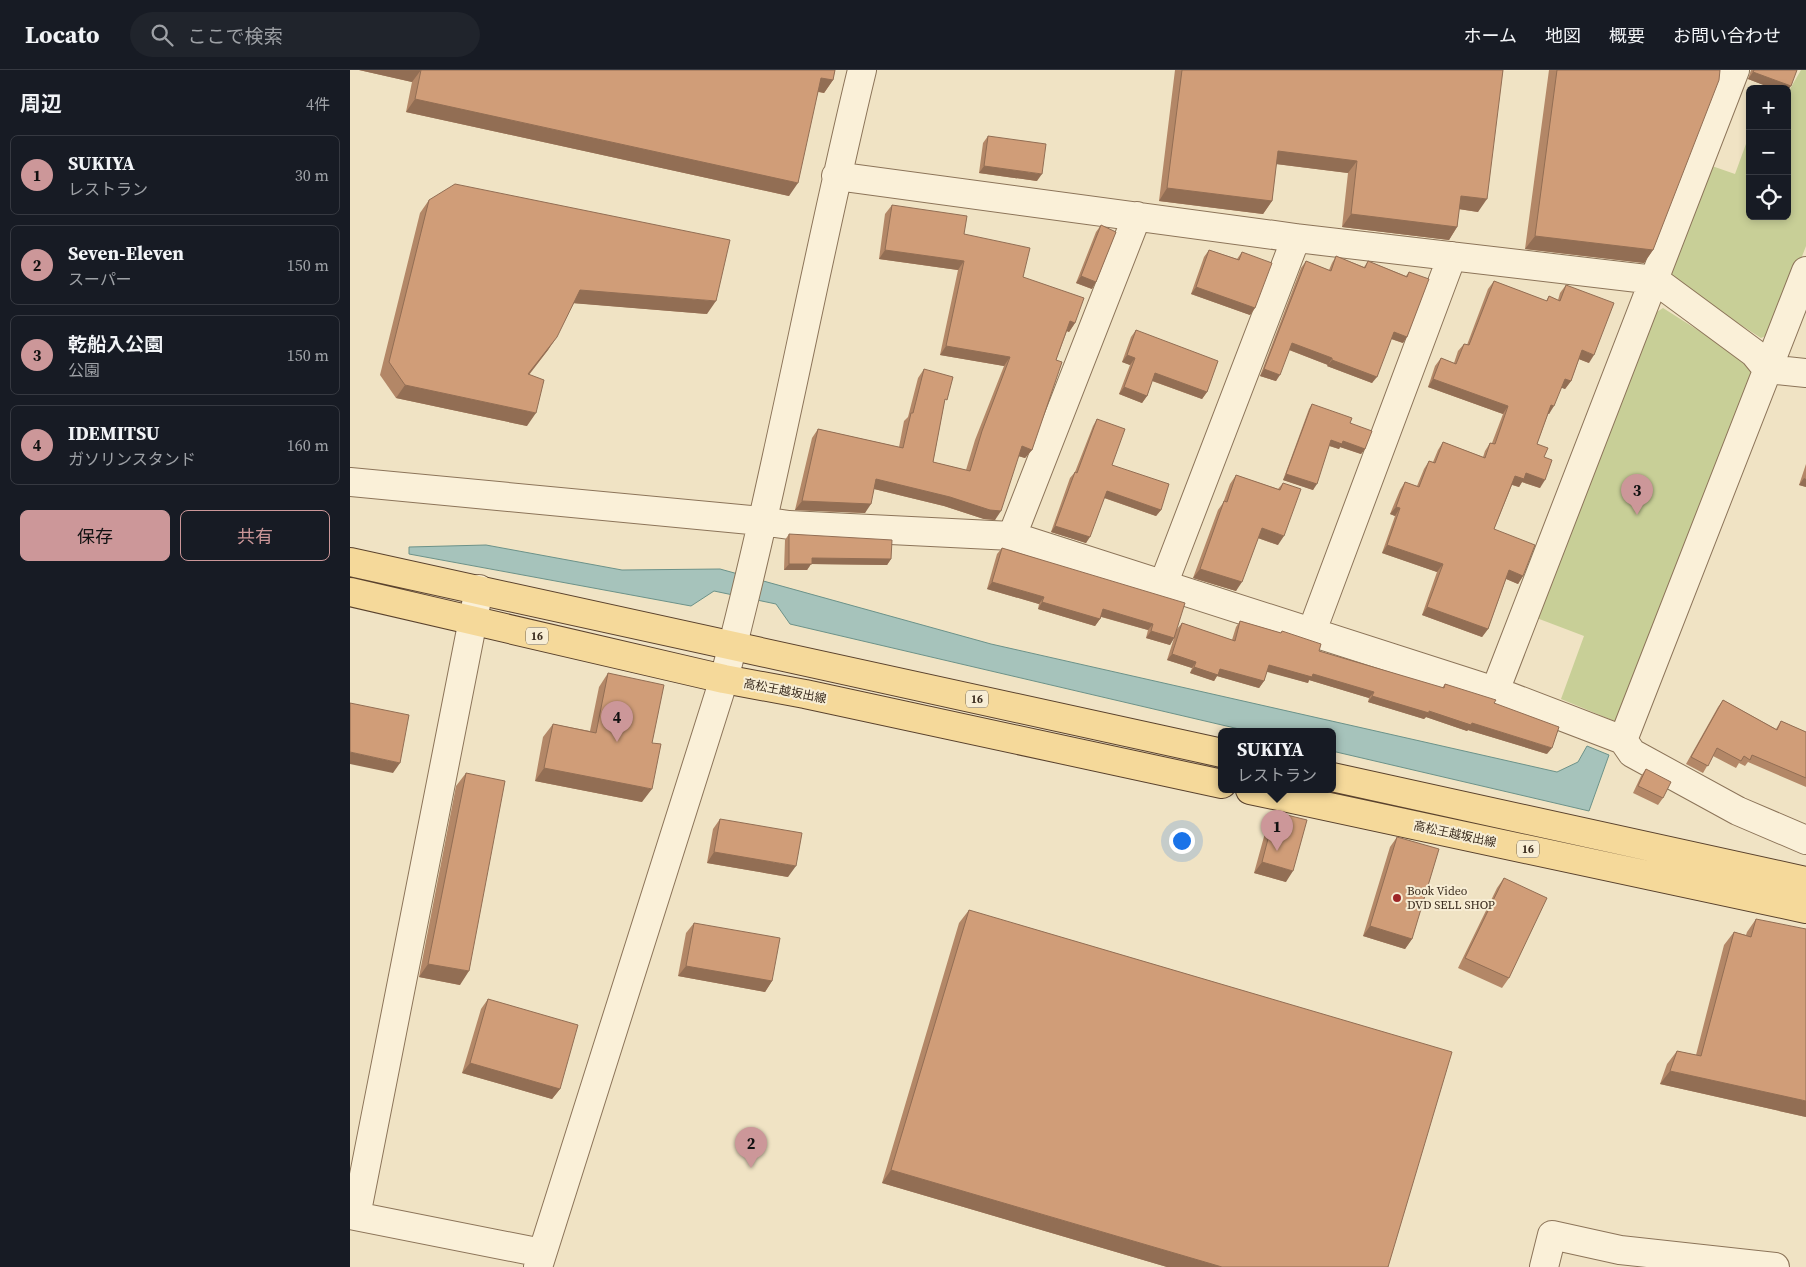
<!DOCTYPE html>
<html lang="ja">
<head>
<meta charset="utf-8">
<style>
  body { margin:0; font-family:"Source Serif 4","Noto Sans JP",serif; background:#20242c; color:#f1f3f6 }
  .controls { position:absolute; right:15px; top:15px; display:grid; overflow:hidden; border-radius:8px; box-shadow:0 2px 8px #0003 }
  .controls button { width:45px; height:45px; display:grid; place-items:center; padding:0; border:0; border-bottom:1px solid #363941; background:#171b24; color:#f1f3f6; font:25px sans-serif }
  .you { position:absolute; left:831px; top:770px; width:18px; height:18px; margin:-12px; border:4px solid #fff; border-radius:50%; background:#1a73e8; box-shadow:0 0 0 8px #1a73e833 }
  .badge { display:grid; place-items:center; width:32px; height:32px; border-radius:50%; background:#cc9799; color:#111; font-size:16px; font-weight:700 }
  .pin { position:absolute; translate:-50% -41px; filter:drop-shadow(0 1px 2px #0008) }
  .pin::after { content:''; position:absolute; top:26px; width:18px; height:15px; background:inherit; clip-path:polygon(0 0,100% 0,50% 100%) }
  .popup { position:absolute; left:868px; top:658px; width:118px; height:65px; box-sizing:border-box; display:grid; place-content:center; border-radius:8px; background:#171b24; filter:drop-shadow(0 1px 4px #0005); font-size:16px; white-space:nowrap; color:#9ea1a6 }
  .popup b { font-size:19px; color:#f1f3f6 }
  .popup::after { content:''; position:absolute; left:50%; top:100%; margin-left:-10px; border:10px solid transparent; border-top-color:#171b24 }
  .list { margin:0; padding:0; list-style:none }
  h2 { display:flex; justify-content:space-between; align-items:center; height:65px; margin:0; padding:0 20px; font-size:21px }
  h2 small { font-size:16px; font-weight:400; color:#9ea1a6 }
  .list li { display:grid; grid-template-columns:32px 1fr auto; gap:15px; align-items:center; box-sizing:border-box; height:80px; margin:0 10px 10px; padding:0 10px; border:1px solid #363941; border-radius:8px }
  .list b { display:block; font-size:19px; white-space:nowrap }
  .list p { margin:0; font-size:16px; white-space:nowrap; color:#9ea1a6 }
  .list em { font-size:16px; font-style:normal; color:#9ea1a6 }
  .actions { display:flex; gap:10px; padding:15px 20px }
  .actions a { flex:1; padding:11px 0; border:1px solid #cc9799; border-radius:8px; text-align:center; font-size:18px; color:#cc9799 }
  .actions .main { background:#cc9799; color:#111 }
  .icon { flex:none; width:28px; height:28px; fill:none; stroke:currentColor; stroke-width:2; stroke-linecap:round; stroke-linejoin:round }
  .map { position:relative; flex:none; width:1456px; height:1197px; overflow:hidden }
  header { display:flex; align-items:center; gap:30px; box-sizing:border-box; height:70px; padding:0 25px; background:#171b24; border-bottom:1px solid #363941 }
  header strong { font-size:24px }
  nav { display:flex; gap:28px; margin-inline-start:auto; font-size:18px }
  .search { width:350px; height:45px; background:#20242c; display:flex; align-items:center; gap:12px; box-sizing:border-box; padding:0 18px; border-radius:28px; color:#9ea1a6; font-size:19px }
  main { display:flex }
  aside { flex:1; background:#171b24 }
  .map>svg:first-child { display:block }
  .green { fill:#c8cf97 }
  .water { fill:#a6c3bb; stroke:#6c9289 }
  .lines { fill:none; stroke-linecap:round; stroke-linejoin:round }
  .minor-casing { stroke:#8c7459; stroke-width:30 }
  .major-casing { stroke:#5a422d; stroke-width:30 }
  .minor { stroke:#faf0d8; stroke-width:28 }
  .major { stroke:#f5d99a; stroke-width:28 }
  .wall { fill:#b38767 }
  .shaded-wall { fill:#926e54 }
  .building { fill:#d09d78; stroke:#926e54 }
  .poi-dot { fill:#9e2627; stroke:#f7edd4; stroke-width:2 }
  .labels { text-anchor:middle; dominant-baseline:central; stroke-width:4; stroke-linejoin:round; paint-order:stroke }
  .shield { fill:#f7edd4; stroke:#736655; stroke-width:1 }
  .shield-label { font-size:11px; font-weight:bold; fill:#3b2c1e }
  .street-label { font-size:12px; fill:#3b2c1e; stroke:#f7edd4 }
  .poi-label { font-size:12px; fill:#3b2c1e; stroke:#f7edd4; text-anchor:start }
</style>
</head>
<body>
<header>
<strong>Locato</strong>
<div class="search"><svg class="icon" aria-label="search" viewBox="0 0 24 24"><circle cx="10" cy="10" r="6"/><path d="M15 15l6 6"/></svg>ここで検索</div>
<nav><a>ホーム</a><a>地図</a><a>概要</a><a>お問い合わせ</a></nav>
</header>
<main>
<aside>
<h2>周辺<small>4件</small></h2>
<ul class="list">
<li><span class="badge">1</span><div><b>SUKIYA</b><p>レストラン</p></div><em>30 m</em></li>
<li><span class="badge">2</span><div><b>Seven-Eleven</b><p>スーパー</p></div><em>150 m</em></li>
<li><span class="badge">3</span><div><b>乾船入公園</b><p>公園</p></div><em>150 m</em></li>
<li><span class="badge">4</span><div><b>IDEMITSU</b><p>ガソリンスタンド</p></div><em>160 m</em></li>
</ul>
<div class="actions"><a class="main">保存</a><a>共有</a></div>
</aside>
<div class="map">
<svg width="1456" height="1197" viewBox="0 0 1456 1197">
  <rect width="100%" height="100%" fill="#f0e3c4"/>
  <path class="green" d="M1451 0H1456V176L1423 263 1411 268 1324 212 1319 194 1359 95 1385 104 1400 63V146H1437V24Z
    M1313 238 1403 295 1404 306 1269 653 1211 629 1234 566 1184 547 1299 247Z"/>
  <path class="water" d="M136 475 272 500 370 499 641 574 1207 702 1228 692 1237 676 1259 685 1239 741 982 681V662H902L440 554 426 534 364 521 341 536 59 484V477Z"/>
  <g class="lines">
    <defs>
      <path id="minor" d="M486 106 946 168 1305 210 1404 283 1417 299 1456 303
        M0 412 411 451 439 455 662 466 1145 621 1273 670 1282 683 1388 741 1456 770
        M662 466 787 146
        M813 515 946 168
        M962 561 1102 186
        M1145 621 1385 0
        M1273 670 1456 201
        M0 1145 192 1183
        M6 1146 129 519
        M188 1197 374 609C427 408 463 202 512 0
        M1194 1197 1202 1165 1270 1180 1425 1197"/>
      <path id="major" d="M0 492 872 683
        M0 522 374 609 455 624 872 714
        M982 707 1456 811
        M900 720 1456 839"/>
    </defs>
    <use href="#minor" class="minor-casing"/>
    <use href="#major" class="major-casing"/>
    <use href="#minor" class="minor"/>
    <use href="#major" class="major"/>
  </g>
  <path class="wall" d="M9 0H485L483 10 474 23 468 22 439 126 56 42 62 12Z
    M825 0H1153L1128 142 1109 139 1107 157 1099 170 992 157 998 103 926 94 922 131 913 144 809 131Z
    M1199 0H1370L1303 180 1294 193 1175 179Z
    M1401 0H1447L1437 19H1424L1398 9Z
    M638 66 687 111 629 103 633 73Z
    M79 130 357 244 224 233 198 280 179 305 177 356 46 328 30 305 70 143Z
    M542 135 614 164 673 207 725 253 719 262 717 261 706 290 682 380 675 388 668 386 645 450 634 449 594 436 524 419 515 443 445 440 462 368 468 359 549 377 554 351 558 347 568 308 574 299 594 334 583 392 616 400 625 370 654 296 590 285 608 200 529 189 535 144Z
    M751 155 742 219 726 213 746 162Z
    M859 180 887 189 892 182 905 238 900 245 841 224 854 187Z
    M986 186 1014 197 1018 191 1056 206 1059 202 1053 273 1041 269 1022 313 977 296 978 295 939 280 926 311 910 306 951 198 956 191 979 200 982 193Z
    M1144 211 1196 231 1199 226 1208 230 1210 223 1216 215 1239 293 1229 289 1221 311 1215 319 1211 317 1199 344H1198L1187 374 1194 387 1190 418 1172 412 1169 417 1162 415 1144 459 1173 506 1168 514 1156 509 1138 559 1132 567 1072 545 1087 502 1032 483 1045 446 1040 444 1050 420 1055 412 1067 416 1074 399 1079 391 1083 392 1088 380 1093 372 1133 387 1135 381 1140 373H1142L1153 344 1078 317 1085 296 1091 288 1104 293 1108 281 1114 274 1117 275 1138 219Z
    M786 260 857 322 852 329 802 311 797 326 792 333 769 324 780 295 772 292 781 267Z
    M962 334 1000 353 1015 379 1011 384 990 377 989 379 979 376 963 420 933 410 959 339Z
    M747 349 762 395 811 440 806 446 754 428 736 473 701 462 720 408 725 402 743 356Z
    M1456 394V417L1449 415Z
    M886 405 928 419 933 413 928 475 908 468 886 521 843 508 868 440 873 433 880 414Z
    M439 464 541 489 537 495 461 494 457 500H434L435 470Z
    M652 478 827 559 832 553 882 570 886 557 890 551 931 563 932 561 969 581 1092 618 1095 614 1144 633 1197 684 1118 660 1117 661 1076 647 1074 649 1018 632 1019 628 959 610 958 613 917 601 914 611 909 618 867 606 864 611 840 603 842 598 817 590 824 568 820 575 796 568 798 560 751 547 750 549 745 556 688 539 689 534 637 519 647 484Z
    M258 603 302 673 292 732 185 711 193 667 203 654 240 661 249 617Z
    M1373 630 1426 659 1431 651 1456 662V717L1398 692 1395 696 1389 693 1386 698 1363 686 1353 703 1336 694 1368 637Z
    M1296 699 1313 728 1308 735 1283 723 1291 706Z
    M116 703 110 915 69 907 106 716Z
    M925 742 936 812 904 803 918 752Z
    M370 749 438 807 357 793 363 759Z
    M1047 767 1062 869 1055 879 1013 866 1040 777Z
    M1154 808 1159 908 1152 918 1108 898 1147 818Z
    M619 840 1038 1197H817L532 1113 609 853Z
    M1406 849 1456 1047 1310 1014 1317 994 1327 981 1346 985 1374 875 1384 862 1396 865 1397 862Z
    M344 853 422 911 415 922 328 906 336 863Z
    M138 929 210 1019 202 1029 112 1003 131 939Z"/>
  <path class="shaded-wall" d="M9 0H71L62 12Z
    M1403 2 1441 16 1437 22V19H1424L1398 9Z
    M471 8 483 10 474 23 462 20Z
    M65 29 448 113 439 126 56 42Z
    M928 81 1007 91 998 103 919 93Z
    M634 96 692 104 687 111 629 103Z
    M817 118 922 131 913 144 809 131Z
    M1111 126 1137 129 1128 142 1102 138Z
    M1001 144 1107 157 1099 170 992 157Z
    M1185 166 1303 180 1294 193 1175 179Z
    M535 180 614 191 608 200 529 189Z
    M731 206 746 212 742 219 726 213Z
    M846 217 905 238 900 245 841 224Z
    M230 220 366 231 357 244 221 233Z
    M720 251 725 253 719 262 714 260Z
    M1044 262 1057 267 1053 273 1039 268Z
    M207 267 198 280 169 317 178 304Z
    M942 273 982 288 978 295 937 279Z
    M596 276 660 287 654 296 590 285Z
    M1232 280 1244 285 1239 293 1226 288Z
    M777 285 785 288 780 295 772 292Z
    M982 290 1027 307 1022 313 977 296Z
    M914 299 930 305 926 311 910 306Z
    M805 303 857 322 852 329 800 310Z
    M1083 309 1158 336 1153 344 1078 317Z
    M1215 309 1221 311 1215 319 1209 317Z
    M55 315 186 343 177 356 46 328Z
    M774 317 797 326 792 333 769 324Z
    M1201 335 1204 336 1199 344 1195 343Z
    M981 370 993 371 1015 379 1011 384 990 377 989 379 977 375Z
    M672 376 682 380 675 388 665 385Z
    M1176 403 1195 410 1190 418 1172 412 1169 417 1160 414 1165 406Z
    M936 404 967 414 963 420 933 410Z
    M1454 408 1456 409V417L1449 415Z
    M526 409 600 427 651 441 645 450 634 449 594 436 520 418Z
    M757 421 811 440 806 446 752 427Z
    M452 431 521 434 515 443 445 440Z
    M1046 437 1050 438 1045 446 1040 444Z
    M705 456 740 467 736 473 701 462Z
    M912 458 934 466 928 475 905 467Z
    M1037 475 1093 494 1087 502 1032 483Z
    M462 488 541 489 537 495 461 494 457 500H434L439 494Z
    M850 499 892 512 886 521 843 508Z
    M1159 500 1173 506 1168 514 1154 508Z
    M642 512 694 527 689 534 637 519Z
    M692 532 750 549 745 556 688 539Z
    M1077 537 1138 559 1132 567 1072 545Z
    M753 539 803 554 798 560 749 546Z
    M801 561 824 568 820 575 796 568Z
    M822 584 846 592 842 598 817 590Z
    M919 595 963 604 1024 622 1019 628 959 610 958 613 914 601Z
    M844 597 870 599 914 611 909 618 867 606 864 611 840 603Z
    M1022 626 1122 653 1202 678 1197 684 1118 660 1117 661 1076 647 1074 649 1018 632Z
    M0 682 50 693 43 703 0 694Z
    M194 698 302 719 292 732 185 711Z
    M364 782 446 796 438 807 357 793Z
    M912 792 943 801 936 812 904 803Z
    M1020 856 1062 869 1055 879 1013 866Z
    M78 894 119 901 110 915 69 907Z
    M336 896 422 911 415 922 328 906Z
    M120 993 210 1019 202 1029 112 1003Z
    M1320 1001 1456 1031V1047L1310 1014Z
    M541 1100 872 1197H817L532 1113Z"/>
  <path class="building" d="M71 0H485L483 10 471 8 448 113 65 29Z
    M832 0H1153L1137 129 1111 126 1107 157 1001 144 1007 91 928 81 922 131 817 118Z
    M1207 0H1370L1369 10 1303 180 1185 166Z
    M1404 0H1447L1441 16 1403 2Z
    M638 66 696 74 692 104 634 96Z
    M105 114 380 170 366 231 230 220 207 267 178 304 194 310 186 343 55 315 39 292 79 130Z
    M542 135 617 146 614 164 680 178 673 207 734 228 725 253 720 251 706 290 712 292 682 380 672 376 651 441 640 440 600 427 526 409 521 434 452 431 468 359 553 378 561 343H563L574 299 603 307 597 330 595 329 583 392 620 401 632 361 660 287 596 276 614 191 535 180Z
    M751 155 766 162 746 212 731 206Z
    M859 180 889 190 892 182 922 193 905 238 846 217Z
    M986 186 1015 198 1018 191 1057 207 1059 202 1079 209 1057 267 1044 262 1027 307 982 290V288L942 273 930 305 914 299 956 191 981 201Z
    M1144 211 1197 231 1199 226 1210 231 1216 215 1264 233 1244 285 1232 280 1221 311 1215 309 1204 336 1201 335 1187 374 1198 378 1194 387 1202 390 1195 410 1176 403 1174 409 1165 406 1144 459 1185 475 1173 506 1159 500 1138 559 1077 537 1093 494 1037 475 1050 438 1046 437 1055 412 1069 417 1079 391 1085 393 1093 372 1135 388 1140 373 1145 374 1158 336 1083 309 1091 288 1106 294 1114 274 1119 275Z
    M786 260 868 291 857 322 805 303 797 326 774 317 785 288 777 285Z
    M962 334 1002 348 1000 353 1022 361 1015 379 993 371 992 374 981 370 967 414 936 404Z
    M747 349 775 359 762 395 819 414 811 440 757 421 740 467 705 456 725 402 727 403Z
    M886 405 930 420 933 413 951 419 934 466 912 458 892 512 850 499 874 431 877 432Z
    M439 464 542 470 541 489 462 488V494H439Z
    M652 478 835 533 824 568 801 561 803 554 753 539 750 549 692 532 694 527 642 512Z
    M890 551 931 563 932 561 971 574 969 581 1094 618 1095 614 1146 630 1144 633 1209 657 1202 678 1122 653 1121 655 1079 641V643L1022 626 1024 622 963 604 962 607 919 595 914 611 870 599 868 605 844 597 846 592 822 584 832 553 885 571Z
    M258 603 314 615 302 673 311 674 302 719 194 698 203 654 246 663Z
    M1373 630 1427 660 1431 651 1456 662V708L1402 685 1400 690 1394 686 1391 691 1367 678 1358 696 1341 687Z
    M0 633 59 645 50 693 0 682Z
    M1296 699 1321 712 1313 728 1288 716Z
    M116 703 155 711 119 901 78 894Z
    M925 742 957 750 943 801 912 792Z
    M370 749 452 763 446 796 364 782Z
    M1047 767 1089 779 1062 869 1020 856Z
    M1154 808 1197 828 1159 908 1115 888Z
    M619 840 1102 982 1038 1197H872L541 1100Z
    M1406 849 1456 859V1031L1320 1001 1327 981 1351 986 1384 862 1401 867Z
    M344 853 430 868 422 911 336 896Z
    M138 929 228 955 210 1019 120 993Z"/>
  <circle class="poi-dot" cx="1047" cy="828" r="5"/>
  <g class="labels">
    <g class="shield">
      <rect x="176" y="557.5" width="22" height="17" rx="4"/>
      <rect x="616" y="620.5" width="22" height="17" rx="4"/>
      <rect x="1167" y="770.5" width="22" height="17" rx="4"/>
    </g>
    <g class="shield-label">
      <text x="187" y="566">16</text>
      <text x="627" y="629">16</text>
      <text x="1178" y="779">16</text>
    </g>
    <g class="street-label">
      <text transform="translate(435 621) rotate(11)">高松王越坂出線</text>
      <text transform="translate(1105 764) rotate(12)">高松王越坂出線</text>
    </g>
    <g class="poi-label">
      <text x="1057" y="821">Book Video<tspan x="1057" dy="14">DVD SELL SHOP</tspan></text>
    </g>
  </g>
</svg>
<div class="controls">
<button>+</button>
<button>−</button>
<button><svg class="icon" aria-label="locate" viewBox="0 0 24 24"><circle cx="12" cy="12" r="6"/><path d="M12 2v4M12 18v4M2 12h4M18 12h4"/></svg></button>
</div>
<div class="you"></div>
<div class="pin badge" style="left:927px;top:781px">1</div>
<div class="popup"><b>SUKIYA</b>レストラン</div>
<div class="pin badge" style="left:401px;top:1098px">2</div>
<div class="pin badge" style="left:1287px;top:445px">3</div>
<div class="pin badge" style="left:267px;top:672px">4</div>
</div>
</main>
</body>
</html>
